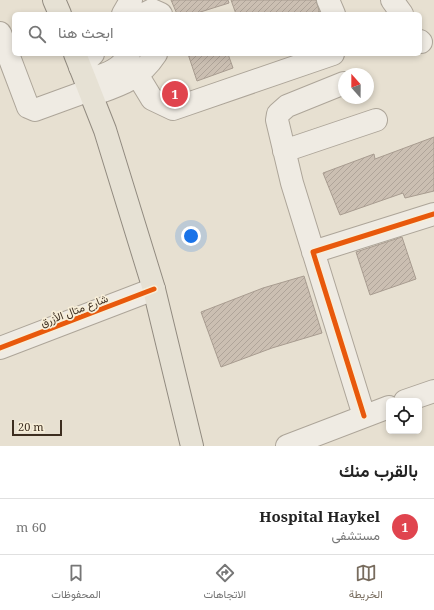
<!DOCTYPE html>
<html lang="ar">
<head>
<meta charset="utf-8">
<style>
  body { margin:0; font-family:"Noto Serif",Vazirmatn,serif; background:#f2f2f2; color:#222; direction:rtl }
  .controls { position:absolute; right:12px; bottom:12px; display:grid; overflow:hidden; border-radius:6px; box-shadow:0 2px 6px #0003 }
  .controls button { width:36px; height:36px; display:grid; place-items:center; padding:0; border:0; border-bottom:1px solid #e0e0e0; background:#fff; color:#222; font:20px sans-serif }
  .compass { position:absolute; left:338px; top:68px; width:36px; height:36px; border-radius:50%; background:#fff; box-shadow:0 2px 6px #0003; rotate:339deg }
  .scale { position:absolute; left:12px; bottom:10px; width:50px; box-sizing:border-box; padding-left:4px; border:2px solid #3d2e20; border-top:0; font-size:11px; line-height:14px; white-space:nowrap; color:#3d2e20; -webkit-text-stroke:3px #f7eed8; paint-order:stroke }
  .you { position:absolute; left:191px; top:236px; width:14px; height:14px; margin:-10px; border:3px solid #fff; border-radius:50%; background:#1a73e8; box-shadow:0 0 0 6px #1a73e833 }
  .badge { display:grid; place-items:center; width:26px; height:26px; border-radius:50%; background:#786c5e; color:#fff; font-size:13px; font-weight:700 }
  .pin { position:absolute; translate:-50% -50%; border:2px solid #fff; box-shadow:0 1px 4px #0006 }
  .list { margin:0; padding:0; list-style:none }
  h2 { display:flex; justify-content:space-between; align-items:center; height:52px; margin:0; padding:0 16px; font-size:17px }
  h2 small { font-size:13px; font-weight:400; color:#767676 }
  .list li { display:grid; grid-template-columns:26px 1fr auto; gap:12px; align-items:center; box-sizing:border-box; height:56px; padding:0 16px; border-top:1px solid #e0e0e0 }
  .list b { display:block; font-size:15px; white-space:nowrap }
  .list p { margin:0; font-size:13px; white-space:nowrap; color:#767676 }
  .list em { font-size:13px; font-style:normal; color:#767676 }
  .icon { flex:none; width:22px; height:22px; fill:none; stroke:currentColor; stroke-width:2; stroke-linecap:round; stroke-linejoin:round }
  .map { position:relative; flex:none; width:434px; height:446px; overflow:hidden; direction:ltr }
  .search { position:absolute; background:#fff; box-shadow:0 2px 6px #0003; left:12px; right:12px; top:12px; height:44px; display:flex; align-items:center; gap:10px; box-sizing:border-box; padding:0 14px; border-radius:6px; color:#767676; font-size:15px }
  .sheet { height:108px; background:#fff }
  nav { display:flex; justify-content:space-around; align-items:center; box-sizing:border-box; height:56px; border-top:1px solid #e0e0e0; background:#fff; font-size:11px; color:#767676 }
  nav a { display:grid; justify-items:center; gap:2px }
  nav .on { color:#786c5e }
  .map>svg:first-child { display:block }
  .building { fill:url(#building-hatch); stroke:#a89c90 }
  .lines { fill:none; stroke-linecap:round; stroke-linejoin:round }
  .minor-casing { stroke:#ada599; stroke-width:24 }
  .major-casing { stroke:#928b80; stroke-width:24 }
  .minor { stroke:#efebe3; stroke-width:22 }
  .major { stroke:#e6e1d4; stroke-width:22 }
  .cycleway-casing { stroke:#f7eed8; stroke-width:8 }
  .cycleway { stroke:#e8590c; stroke-width:5 }
  .labels { text-anchor:middle; dominant-baseline:central; stroke-width:3.5; stroke-linejoin:round; paint-order:stroke }
  .street-label { font-size:11px; fill:#3d2e20; stroke:#f7eed8 }
</style>
</head>
<body>
<div class="map">
<svg width="434" height="446" viewBox="0 0 434 446">
  <defs>
    <pattern id="building-hatch" width="6" height="6" patternUnits="userSpaceOnUse"><rect width="6" height="6" fill="#cbbfb2"/><path d="M-1 1l2-2M0 6l6-6M5 7l2-2" fill="none" stroke="#afa499"/></pattern>
  </defs>
  <rect width="100%" height="100%" fill="#e7e0d1"/>
  <path class="building" d="M171 0H228L229 3 194 14H177Z
    M231 0H316L320 14H236Z
    M188 54H228L233 68 197 81Z
    M434 137V191L405 198 403 193 340 215 323 173 374 154 375 159Z
    M402 237 416 279 370 295 356 252Z
    M304 276 322 333 272 348 221 367 201 312 263 288Z"/>
  <g class="lines">
    <defs>
      <path id="minor" d="M328 0 334 14
        M392 0 402 14
        M123 14 131 0
        M144 14 152 10 161 14
        M0 33 28 107 35 110 90 90
        M420 41 421 42
        M80 67 93 54
        M138 76 152 99 173 109 333 54
        M86 81C103 75 121 71 129 54
        M344 83 287 106 278 114 277 120 292 183 364 416
        M92 95C120 85 139 80 156 54
        M284 151 376 120
        M313 252 434 214
        M0 348 154 289
        M405 401 434 391
        M287 446 389 407"/>
      <path id="major" d="M54 0 60 14
        M75 54 105 130 154 289 192 446"/>
    </defs>
    <use href="#minor" class="minor-casing"/>
    <use href="#major" class="major-casing"/>
    <use href="#minor" class="minor"/>
    <use href="#major" class="major"/>
    <defs>
      <path id="cycleway" d="M0 348 154 289
        M364 416 313 252 434 214"/>
    </defs>
    <use href="#cycleway" class="cycleway-casing"/>
    <use href="#cycleway" class="cycleway"/>
  </g>
  <g class="labels">
    <g class="street-label">
      <text transform="translate(74 310) rotate(-21)">شارع متال الأزرق</text>
    </g>
  </g>
</svg>
<div class="controls">
<button><svg class="icon" aria-label="locate" viewBox="0 0 24 24"><circle cx="12" cy="12" r="6"/><path d="M12 2v4M12 18v4M2 12h4M18 12h4"/></svg></button>
</div>
<svg class="compass" viewBox="-18 -18 36 36"><path d="M0-13l5 13h-10z" fill="#e53935"/><path d="M0 13l5-13h-10z" fill="#767676"/></svg>
<div class="scale">20 m</div>
<div class="you"></div>
<div class="pin badge" style="left:175px;top:94px;background:#e0444e">1</div>
<div class="search"><svg class="icon" aria-label="search" viewBox="0 0 24 24"><circle cx="10" cy="10" r="6"/><path d="M15 15l6 6"/></svg>ابحث هنا</div>
</div>
<section class="sheet">
<h2>بالقرب منك<small></small></h2>
<ul class="list">
<li><span class="badge" style="background:#e0444e">1</span><div><b>Hospital Haykel</b><p>مستشفى</p></div><em>60 m</em></li>
</ul>
</section>
<nav>
<a class="on"><svg class="icon" aria-label="map" viewBox="0 0 24 24"><path d="M3 6l6-2 6 2 6-2v14l-6 2-6-2-6 2zM9 4v14M15 6v14"/></svg>الخريطة</a>
<a><svg class="icon" aria-label="directions" viewBox="0 0 24 24"><path d="M12 3l9 9-9 9-9-9zM9 14v-3h6M13 9l2 2-2 2"/></svg>الاتجاهات</a>
<a><svg class="icon" aria-label="saved" viewBox="0 0 24 24"><path d="M7 4h10v16l-5-4-5 4z"/></svg>المحفوظات</a>
</nav>
</body>
</html>
